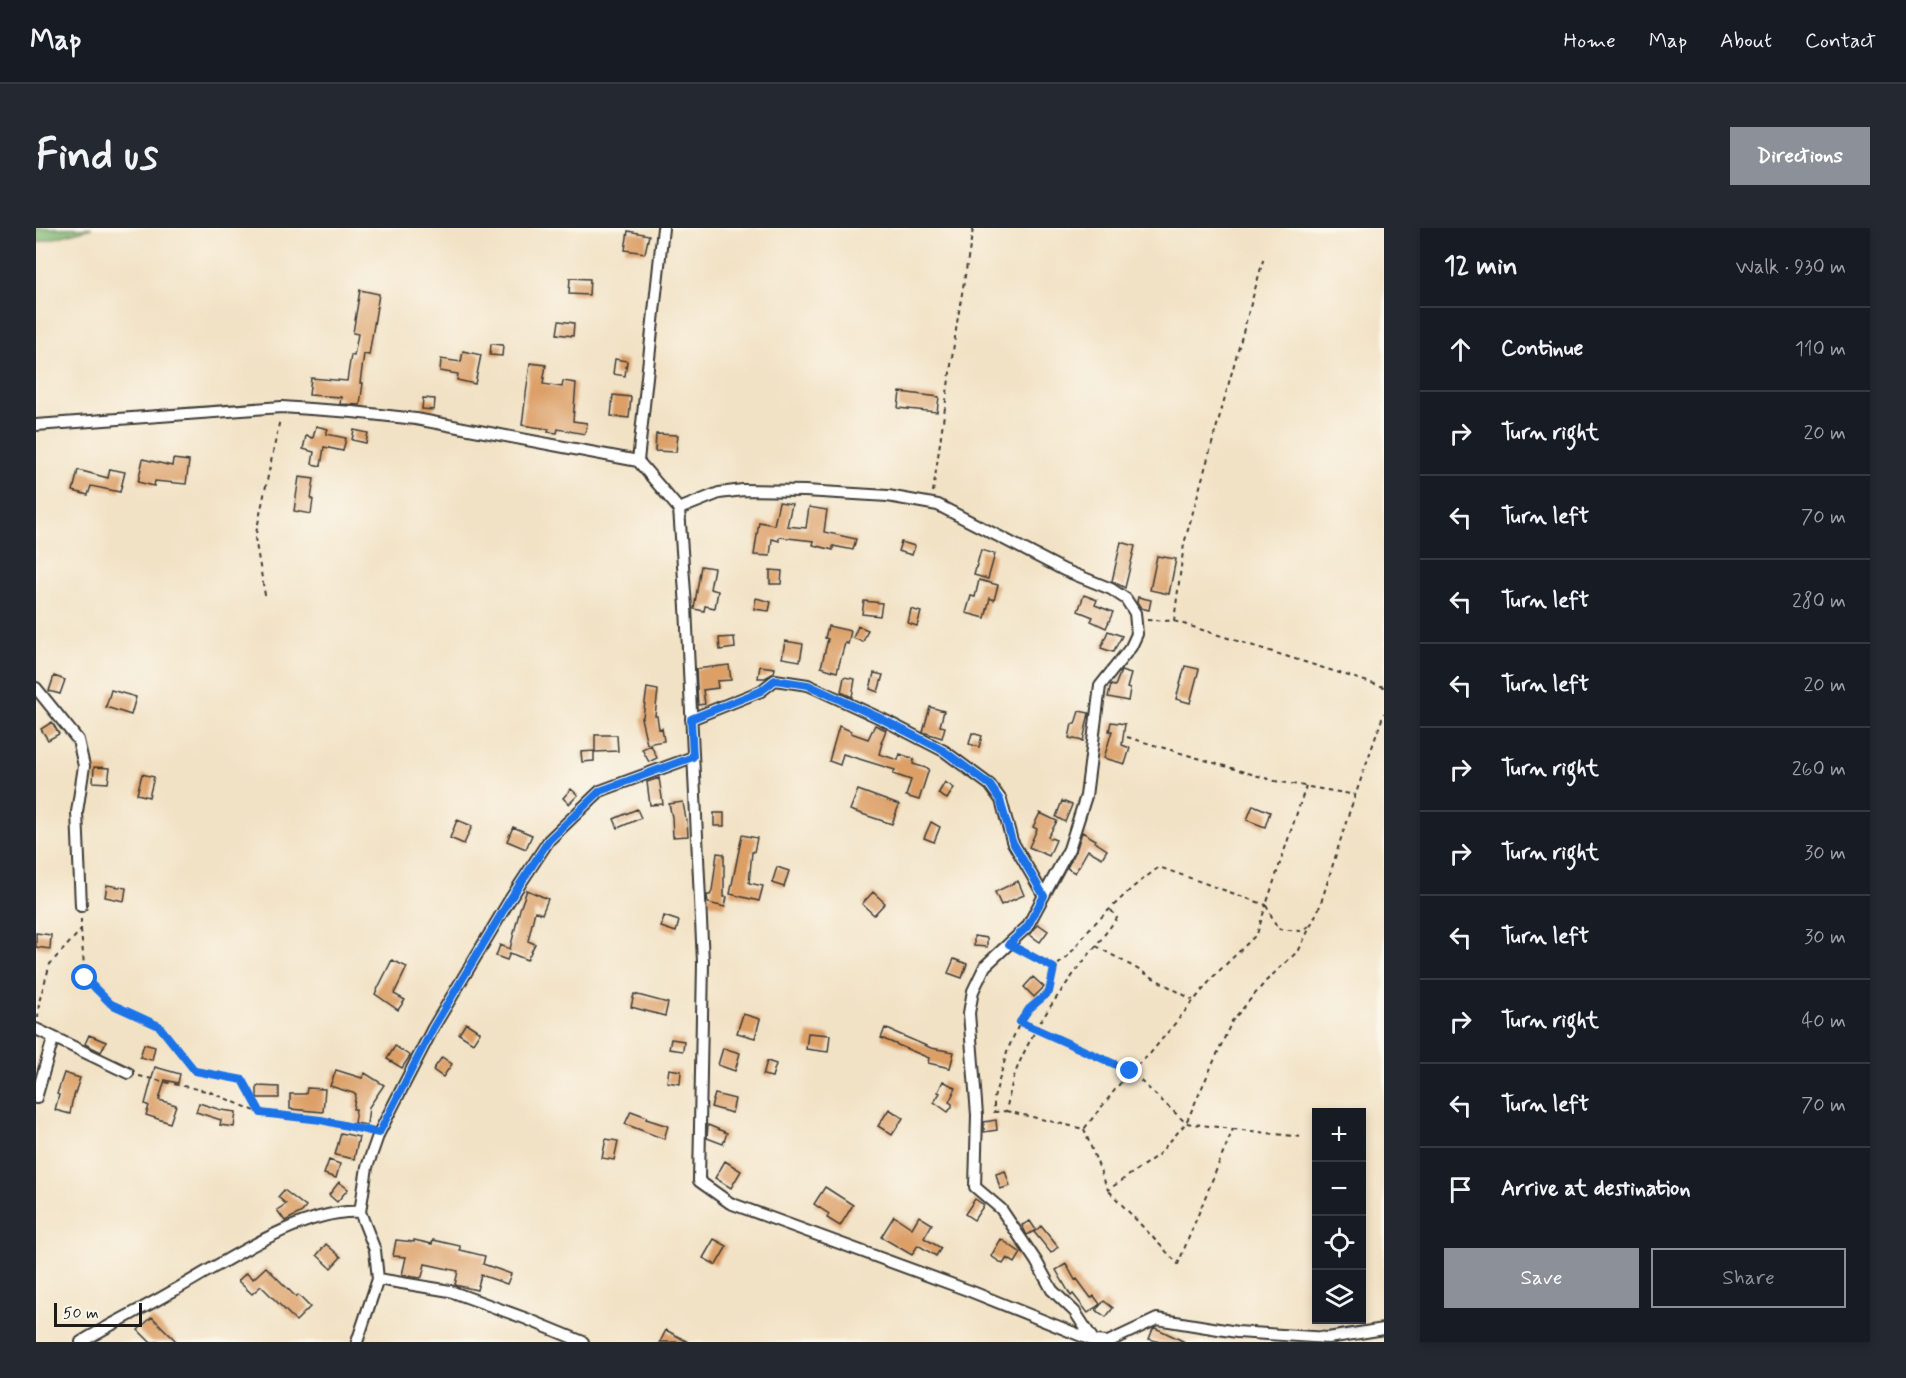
<!DOCTYPE html>
<html lang="en">
<head>
<meta charset="utf-8">
<style>
  body { margin:0; font-family:Mynerve,sans-serif; background:#242831; color:#f1f3f6 }
  .controls { position:absolute; right:18px; bottom:18px; display:grid; overflow:hidden; border-radius:0px; box-shadow:0 3px 9px #0003 }
  .controls button { width:54px; height:54px; display:grid; place-items:center; padding:0; border:0; border-bottom:2px solid #363941; background:#171b24; color:#f1f3f6; font:30px sans-serif }
  .scale { position:absolute; left:18px; bottom:15px; width:88px; box-sizing:border-box; padding-left:6px; border:3px solid #1c1c1c; border-top:0; font-size:16px; line-height:21px; white-space:nowrap; color:#1c1c1c; -webkit-text-stroke:4px #fbf7ec; paint-order:stroke }
  .stop { position:absolute; width:18px; height:18px; margin:-14px; border:4px solid #1a73e8; border-radius:50%; background:#fff }
  .stop.end { background:#1a73e8; border-color:#fff; box-shadow:0 2px 6px #0008 }
  .list { margin:0; padding:0; list-style:none }
  h2 { display:flex; justify-content:space-between; align-items:center; height:78px; margin:0; padding:0 24px; font-size:26px }
  h2 small { font-size:20px; font-weight:400; color:#9ea1a6 }
  .list li { display:grid; grid-template-columns:39px 1fr auto; gap:18px; align-items:center; box-sizing:border-box; height:84px; padding:0 24px; border-top:2px solid #363941 }
  .list b { display:block; font-size:22px; white-space:nowrap }
  .list em { font-size:20px; font-style:normal; color:#9ea1a6 }
  .actions { display:flex; gap:12px; padding:18px 24px }
  .actions a { flex:1; padding:14px 0; border:2px solid #8c9099; border-radius:0px; text-align:center; font-size:21px; color:#8c9099 }
  .actions .main { background:#8c9099; color:#fff }
  .icon { flex:none; width:33px; height:33px; fill:none; stroke:currentColor; stroke-width:2; stroke-linecap:round; stroke-linejoin:round }
  .map { position:relative; flex:none; width:1348px; height:1114px; overflow:hidden; border-radius:0px }
  header { display:flex; align-items:center; gap:36px; box-sizing:border-box; height:84px; padding:0 30px; background:#171b24; border-bottom:2px solid #363941 }
  header strong { font-size:28px }
  nav { display:flex; gap:33px; margin-inline-start:auto; font-size:21px }
  .intro { display:flex; align-items:center; justify-content:space-between; box-sizing:border-box; height:144px; padding:0 36px }
  h1 { margin:0; font-size:42px }
  .button { padding:15px 27px; border-radius:0px; background:#8c9099; color:#fff; font-size:21px; font-weight:700 }
  main { display:flex; gap:36px; padding:0 36px }
  aside { flex:1; background:#171b24; border-radius:0px; box-shadow:0 3px 9px #0003 }
  .map>svg:first-child { display:block }
  .forest { fill:#83b976; stroke:#506a49; stroke-width:1.5 }
  .building { fill:#dc9f66 }
  .lines { fill:none; stroke-linecap:round; stroke-linejoin:round }
  .street-casing { stroke:#3c3a35; stroke-width:14 }
  .path { stroke:#3c3a35; stroke-width:2; stroke-dasharray:4.5 4.5; stroke-linecap:butt }
  .street { stroke:#fff; stroke-width:10 }
  .route { stroke:#1a73e8; stroke-width:8 }
</style>
</head>
<body>
<header>
<strong>Map</strong>
<nav><a>Home</a><a>Map</a><a>About</a><a>Contact</a></nav>
</header>
<div class="intro"><h1>Find us</h1><a class="button">Directions</a></div>
<main>
<div class="map">
<svg width="1348" height="1114" viewBox="0 0 1348 1114">
  <rect width="100%" height="100%" fill="#fbf7ec"/>
  <filter id="ink" filterUnits="userSpaceOnUse"><feTurbulence type="fractalNoise" baseFrequency=".0167" numOctaves="2"/><feDisplacementMap in="SourceGraphic" scale="12" xChannelSelector="R" yChannelSelector="G"/><feConvolveMatrix kernelMatrix="1 2 1 2 8 2 1 2 1" color-interpolation-filters="sRGB"/></filter>
  <filter id="wash" filterUnits="userSpaceOnUse"><feTurbulence type="fractalNoise" baseFrequency=".008" numOctaves="4" result="noise"/><feDisplacementMap in="SourceGraphic" scale="24" xChannelSelector="R" yChannelSelector="G"/><feGaussianBlur stdDeviation="1.35" result="paint"/><feColorMatrix in="noise" values="0 0 0 0 0 0 0 0 0 0 0 0 0 0 0 0 0 1.4 0 .05"/><feComposite in="paint" operator="in"/></filter>
  <g filter="url(#wash)">
    <rect width="100%" height="100%" fill="#f2e2c5"/>
    <path class="forest" d="M0 0H56L0 15Z"/>
    <g id="blocks">
      <path class="building" d="M592 3 613 7 609 25 589 22Z
        M534 50 554 51 553 67 533 66Z
        M324 62 343 66 333 127 328 126 324 155H327L324 177 304 176 305 169 273 167 275 150 311 153 315 127 318 128 322 106 317 105Z
        M523 93 538 95 537 108 521 106Z
        M455 116 467 117 466 128 454 127Z
        M427 123 445 127 439 156 421 152 422 146 404 143 405 131 425 134Z
        M579 131 591 133 589 148 577 146Z
        M494 135 510 137 507 156 526 159 527 153 540 155 537 193 551 195 549 206 522 201 521 205 512 204 513 201 486 197Z
        M864 164 903 169 901 184 862 180Z
        M577 167 595 169 593 190 575 188Z
        M387 170 399 171 398 182 386 181Z
        M280 198 292 201 290 206 310 210 307 223 288 219 285 238 276 236 278 224 267 221 270 208 277 210Z
        M318 202 332 205 330 215 316 212Z
        M620 206 642 207 640 224 619 223Z
        M107 231 136 238 137 231 153 233 150 256 119 253 118 258 102 254Z
        M74 241 89 244 84 264 55 258 52 267 37 263 42 242 72 250Z
        M263 249 278 251 275 271H277L275 286 258 283Z
        M743 274 756 276 751 298 770 300 773 279 791 282 788 304 820 311 817 322 797 318V322L777 317 778 313 743 309V313L736 311 734 328 718 327 723 294 738 297Z
        M865 314 879 318 876 327 862 323Z
        M1085 314 1099 318 1089 360 1076 353Z
        M945 322 959 326 952 351 938 347Z
        M1121 328 1140 331 1133 366 1114 362Z
        M665 338 678 340 674 361 682 363 679 380 669 378 668 383 658 381Z
        M734 342 746 343 745 356H734Z
        M943 352 962 357 958 372 954 370 949 390 930 385 935 368 939 369Z
        M1048 367 1061 372 1059 377 1077 384 1070 400 1055 393 1057 389 1042 383Z
        M1102 369 1115 372 1113 382 1105 380 1101 374Z
        M720 370 735 374 733 383 718 381Z
        M828 373 846 375 844 388 826 386Z
        M875 381 885 384 881 398 872 395Z
        M792 398 815 403 812 416 809 415 801 444 785 439 792 411 789 410Z
        M822 398 832 402 827 414 817 410Z
        M1072 403 1086 408 1077 424 1065 420Z
        M698 409 699 420 684 422 683 410Z
        M749 413 767 416 764 433 746 430Z
        M693 437 695 452 681 453 682 460 667 462 669 476 662 477 660 441Z
        M724 438 739 440 738 445 729 450H722Z
        M1149 438 1163 441 1154 475 1140 471Z
        M1085 443 1095 446 1091 460 1094 461 1092 473 1072 469 1075 457 1079 458Z
        M838 445 847 447 842 464 834 461Z
        M18 448 29 452 24 466 13 463Z
        M808 449 819 451 816 469 805 464Z
        M611 460 622 462 619 488H621L623 501 626 500 628 513 611 516 605 490 607 489Z
        M75 462 100 469 95 487 70 479Z
        M894 479 908 483 904 498 909 499 906 510 887 504Z
        M1043 483 1053 485 1047 513 1033 510 1036 496H1039Z
        M16 494 23 506 12 512 5 501Z
        M1075 494 1089 496 1086 517 1094 520 1089 536 1068 530 1076 503H1073Z
        M839 497 850 502 845 515H846L843 526 862 532 864 526 878 531 877 536 893 541 883 572 870 568 875 552 857 546 859 542 807 526 804 537 793 533 803 498 815 503V505L832 511Z
        M936 505 946 508 943 519 933 516Z
        M559 507H581L582 523 559 524Z
        M615 517 621 530 613 534 606 521Z
        M558 523V533L546 534 545 524Z
        M58 539 74 540 72 555 57 554Z
        M106 546 118 549 113 569 101 566Z
        M623 550 627 576 614 577 611 554Z
        M909 554 918 560 911 571 902 566Z
        M535 561 542 567 533 576 527 570Z
        M822 562 863 577 856 596 814 582Z
        M1026 573 1036 577 1029 594 1020 589Z
        M647 574 650 592H651L652 608 637 609 636 589 633 576Z
        M1217 577 1234 584 1229 599 1211 592Z
        M601 581 605 590 582 600 578 591Z
        M678 585H688V598H678Z
        M1004 585 1021 593 1012 609 1020 612 1013 628 993 619 1001 601 997 599Z
        M421 592 436 598 428 616 414 610Z
        M895 594 904 599 898 614 888 610Z
        M477 599 496 607 490 621 471 613Z
        M1046 604 1060 612 1059 614 1071 622 1066 630 1052 622 1039 645 1031 640 1040 623Z
        M706 607 721 610 718 624H716L713 655 727 658 723 673 694 666Z
        M681 625 688 626V669H691L689 679 672 675 671 667H674L676 663Z
        M741 639 753 643 748 659 736 655Z
        M982 653 988 667 965 677 959 664Z
        M71 657 90 660 88 673 69 669Z
        M491 662 512 671 506 686 499 683 492 713 499 716 491 732 474 725 471 732 460 728 464 717 474 721 484 681Z
        M837 664 849 675 838 687 826 676Z
        M628 688 643 693 640 704 625 699Z
        M1002 696 1012 703 1004 714 994 707Z
        M0 705 15 707 14 721 0 719Z
        M938 708 951 710V719L938 718Z
        M918 731 931 736 926 750 912 745Z
        M356 732 371 739 358 766 369 772 362 782 339 766Z
        M997 749 1008 759 998 769 988 759Z
        M598 766 632 775 629 788 595 779Z
        M707 786 724 791 719 810 701 805Z
        M430 795 444 804 437 815 423 806Z
        M849 800 895 820 918 824 914 840 892 835 893 830 845 810Z
        M772 805 794 807 792 824 770 821Z
        M53 807 70 814 65 824 49 816Z
        M635 811 648 813 647 823 633 821Z
        M108 816 119 819 116 832 104 829Z
        M359 818 374 828 366 840 351 831Z
        M687 820 704 825 699 843 682 837Z
        M406 829 416 836 407 849 397 842Z
        M731 833 740 836 736 849 727 847Z
        M119 839 144 846 142 855 129 852 123 872 140 877 134 895 110 887 113 878 109 876Z
        M633 841 645 843 644 856 631 854Z
        M300 842 326 850 329 845 348 857 333 879 331 897 318 895 320 881H317L320 866 294 858Z
        M28 845 44 850 36 874 34 886 19 882 23 867 21 866Z
        M907 853 920 860 913 874 916 876V879L912 884 898 874 904 865 902 864Z
        M221 858 243 859V870H221Z
        M271 860 289 861 287 884 254 881V866H270Z
        M679 866 699 871 696 885 675 879Z
        M163 875 185 882 200 884 198 899 184 897 185 892 160 884Z
        M853 881 867 890 856 907 842 898Z
        M595 883 611 889 610 891 632 898 628 911 589 896Z
        M960 892 961 902 948 904V894Z
        M672 897 691 905 687 916 671 910Z
        M305 905 323 909 318 931 299 927Z
        M570 911 582 913 578 932 566 930Z
        M293 932 304 936 300 950 288 946Z
        M689 933 705 943 695 960 679 950Z
        M969 943 974 958 964 961 960 946Z
        M303 954 312 961 301 974 293 967Z
        M789 959 817 977 804 998 791 990 793 986 778 976Z
        M248 962 270 979 266 984 249 993 241 982 250 976 242 969Z
        M939 971 948 977 938 992 929 986Z
        M858 988 876 1000 883 988 896 996 888 1010 905 1020 900 1028 882 1017 876 1027 845 1009Z
        M994 993 1000 1002 991 1007 986 997Z
        M1005 998 1022 1019 1015 1025 998 1004Z
        M678 1011 691 1018 680 1037 667 1030Z
        M965 1011 985 1025 979 1035 971 1030 967 1036 955 1028Z
        M360 1012 378 1014V1012L396 1016 397 1012 424 1018V1022L449 1028 447 1036 475 1046 471 1056 445 1047 441 1062 419 1057 422 1043 389 1036 386 1049 384 1050 366 1047 370 1029 357 1028Z
        M290 1016 305 1029 295 1040 281 1027Z
        M1030 1036 1039 1052 1041 1051 1055 1070 1058 1068 1064 1076 1052 1085 1037 1066 1035 1068 1020 1042Z
        M230 1039 260 1069 262 1067 274 1079 260 1093 225 1058 216 1066 202 1053 210 1045 217 1051Z
        M1068 1073 1077 1080 1070 1089 1060 1082Z
        M116 1089 141 1114H114L102 1102Z
        M1119 1100 1126 1103 1149 1114H1124L1113 1111 1117 1101Z
        M630 1102 652 1114H624Z"/>
    </g>
  </g>
  <g filter="url(#ink)">
    <use href="#blocks" fill-opacity="0" stroke="#3c3a35" stroke-width="1.5"/>
    <g class="lines">
      <defs>
        <path id="street" d="M627 0 602 233 643 281 650 379 667 734 663 953 694 975 934 1063 1058 1113 1072 1114 1121 1091 1201 1104 1292 1110 1348 1101
          M0 197 246 179 317 184 380 191 602 233
          M643 281 683 265 707 262 769 263 852 268 902 277 1028 342 1075 361 1090 371 1099 385 1101 406 1095 419 1064 458 1050 568 1033 621 991 699 949 738 937 763 933 785 941 887 939 959 965 981 1000 1033 1016 1062 1039 1084 1058 1113
          M0 460 42 512 48 538 41 584 45 678
          M655 491 725 463 739 452 772 457 846 491 908 523 954 557 965 572 976 613 1008 668
          M0 801 92 845
          M0 870 17 811
          M342 1051 414 1063 491 1091 547 1114
          M45 1114C75 1096 106 1081 137 1063 186 1036 266 980 324 984
          M321 1114 342 1051 339 1022 324 984 331 939 343 905 397 800 473 673 513 612 564 563 657 529"/>
      </defs>
      <use href="#street" class="street-casing"/>
      <path class="path" d="M897 264 921 95 937 1
        M229 367 219 310 244 191
        M1111 392 1138 393 1348 459
        M1138 393 1148 316 1228 29
        M1091 509 1239 553 1320 567
        M1270 558 1230 677 1242 701 1264 703 1275 697
        M1075 682 1081 690 1060 718 1157 772
        M45 702 49 750 75 776 124 798 159 843 207 852 225 885 285 892 331 902
        M1060 718C1029 756 998 797 980 843 975 856 973 870 970 883L958 884V870L972 821 984 794 993 781 1013 764 1018 740 1033 727 1054 700 1096 660 1123 639 1230 677 1221 706 1178 748 1113 827 1094 843 1150 895 1197 901 1142 1036 1072 962
        M983 721 1018 740
        M2 790 3 774 14 736 45 702V690
        M103 848 174 864 224 885
        M970 883 1048 901 1094 843 984 794
        M1048 901 1072 962 1122 927 1150 895 1196 793 1230 753 1263 722 1284 678 1312 588 1348 485
        M1197 901 1266 909"/>
      <use href="#street" class="street"/>
    </g>
  </g>
  <g class="lines" filter="url(#ink)">
    <path class="route" d="M49 750 75 776 123 798 159 843 207 852 225 885 285 892 343 905 397 800 473 673 513 612 564 563 657 529 655 491 725 463 739 452 772 457 846 491 908 523 954 557 964 572 976 613 1008 668 991 699 973 716 1018 740 1013 764 993 781 984 794 1094 843"/>
  </g>
</svg>
<div class="controls">
<button>+</button>
<button>−</button>
<button><svg class="icon" aria-label="locate" viewBox="0 0 24 24"><circle cx="12" cy="12" r="6"/><path d="M12 2v4M12 18v4M2 12h4M18 12h4"/></svg></button>
<button><svg class="icon" aria-label="layers" viewBox="0 0 24 24"><path d="M12 4l9 5-9 5-9-5zM3 14l9 5 9-5"/></svg></button>
</div>
<div class="scale">50 m</div>
<div class="stop" style="left:49px;top:750px"></div>
<div class="stop end" style="left:1094px;top:843px"></div>
</div>
<aside>
<h2>12 min<small>Walk · 930 m</small></h2>
<ul class="list">
<li><svg class="icon" aria-label="ahead" viewBox="0 0 24 24"><path d="M12 20V5M6 11l6-6 6 6"/></svg><div><b>Continue</b></div><em>110 m</em></li>
<li><svg class="icon" aria-label="right" viewBox="0 0 24 24"><path d="M7 20v-9h11M14 6l5 5-5 5"/></svg><div><b>Turn right</b></div><em>20 m</em></li>
<li><svg class="icon" aria-label="left" viewBox="0 0 24 24"><path d="M17 20v-9H6M10 6l-5 5 5 5"/></svg><div><b>Turn left</b></div><em>70 m</em></li>
<li><svg class="icon" aria-label="left" viewBox="0 0 24 24"><path d="M17 20v-9H6M10 6l-5 5 5 5"/></svg><div><b>Turn left</b></div><em>280 m</em></li>
<li><svg class="icon" aria-label="left" viewBox="0 0 24 24"><path d="M17 20v-9H6M10 6l-5 5 5 5"/></svg><div><b>Turn left</b></div><em>20 m</em></li>
<li><svg class="icon" aria-label="right" viewBox="0 0 24 24"><path d="M7 20v-9h11M14 6l5 5-5 5"/></svg><div><b>Turn right</b></div><em>260 m</em></li>
<li><svg class="icon" aria-label="right" viewBox="0 0 24 24"><path d="M7 20v-9h11M14 6l5 5-5 5"/></svg><div><b>Turn right</b></div><em>30 m</em></li>
<li><svg class="icon" aria-label="left" viewBox="0 0 24 24"><path d="M17 20v-9H6M10 6l-5 5 5 5"/></svg><div><b>Turn left</b></div><em>30 m</em></li>
<li><svg class="icon" aria-label="right" viewBox="0 0 24 24"><path d="M7 20v-9h11M14 6l5 5-5 5"/></svg><div><b>Turn right</b></div><em>40 m</em></li>
<li><svg class="icon" aria-label="left" viewBox="0 0 24 24"><path d="M17 20v-9H6M10 6l-5 5 5 5"/></svg><div><b>Turn left</b></div><em>70 m</em></li>
<li><svg class="icon" aria-label="arrive" viewBox="0 0 24 24"><path d="M6 21V4h12l-3 4 3 4H6"/></svg><div><b>Arrive at destination</b></div></li>
</ul>
<div class="actions"><a class="main">Save</a><a>Share</a></div>
</aside>
</main>
</body>
</html>
